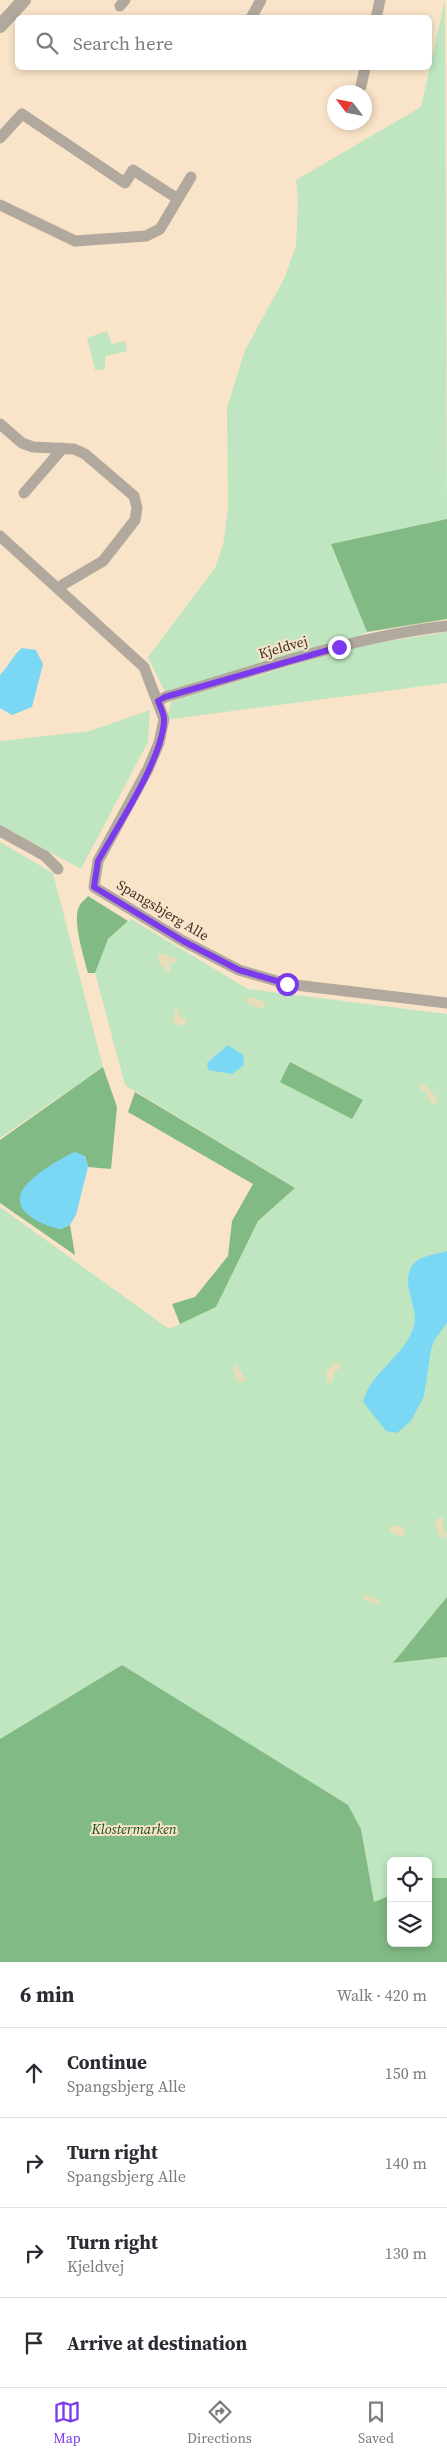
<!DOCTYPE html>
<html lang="en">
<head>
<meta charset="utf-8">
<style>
  body { margin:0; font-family:"Source Serif 4",serif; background:#f2f2f3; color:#2b2b33 }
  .controls { position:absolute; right:15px; bottom:15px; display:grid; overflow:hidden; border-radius:8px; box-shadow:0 2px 8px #0003 }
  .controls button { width:45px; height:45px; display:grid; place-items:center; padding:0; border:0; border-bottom:1px solid #e1e1e2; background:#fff; color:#2b2b33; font:25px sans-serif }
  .compass { position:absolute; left:327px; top:85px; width:45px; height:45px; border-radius:50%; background:#fff; box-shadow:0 2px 8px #0003; rotate:302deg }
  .stop { position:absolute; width:15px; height:15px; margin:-11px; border:4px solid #7c3aed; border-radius:50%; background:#fff }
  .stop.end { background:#7c3aed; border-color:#fff; box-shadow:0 1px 5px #0008 }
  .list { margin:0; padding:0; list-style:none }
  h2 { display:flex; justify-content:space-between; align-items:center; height:65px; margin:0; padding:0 20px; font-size:21px }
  h2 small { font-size:16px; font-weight:400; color:#7c7c81 }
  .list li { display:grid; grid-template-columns:32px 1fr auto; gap:15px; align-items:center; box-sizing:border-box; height:90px; padding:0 20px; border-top:1px solid #e1e1e2 }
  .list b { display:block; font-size:19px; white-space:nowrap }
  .list p { margin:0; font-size:16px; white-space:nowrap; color:#7c7c81 }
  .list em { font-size:16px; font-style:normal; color:#7c7c81 }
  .icon { flex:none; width:28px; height:28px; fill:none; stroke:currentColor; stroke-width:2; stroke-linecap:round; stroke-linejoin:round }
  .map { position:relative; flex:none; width:447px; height:1962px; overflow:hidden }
  .search { position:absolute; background:#fff; box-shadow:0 2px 8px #0003; left:15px; right:15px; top:15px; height:55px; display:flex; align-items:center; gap:12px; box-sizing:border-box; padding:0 18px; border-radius:8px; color:#7c7c81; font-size:19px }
  .sheet { height:425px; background:#fff }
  nav { display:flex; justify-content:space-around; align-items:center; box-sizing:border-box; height:70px; border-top:1px solid #e1e1e2; background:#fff; font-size:14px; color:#7c7c81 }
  nav a { display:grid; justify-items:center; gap:2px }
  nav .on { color:#7c3aed }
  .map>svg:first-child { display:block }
  .green { fill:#bfe6c0 }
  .forest { fill:#81ba84 }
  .sand { fill:#e7deb9 }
  .water { fill:#7bd8f5 }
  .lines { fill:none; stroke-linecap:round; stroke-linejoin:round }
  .minor { stroke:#b1a99d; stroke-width:11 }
  .tertiary { stroke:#b1a99d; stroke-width:14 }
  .route { stroke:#7c3aed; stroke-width:6 }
  .labels { text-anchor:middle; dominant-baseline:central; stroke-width:4; stroke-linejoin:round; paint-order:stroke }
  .street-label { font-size:14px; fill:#3a3127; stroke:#f9e4c9 }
  .park-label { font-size:14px; font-style:italic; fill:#114e1b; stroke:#f9e4c9 }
</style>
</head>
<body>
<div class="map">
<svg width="447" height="1962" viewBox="0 0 447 1962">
  <rect width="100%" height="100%" fill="#f9e4c9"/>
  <path class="green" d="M445 0 447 519 331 544 367 632 362 635 168 692 164 690 148 657 215 568 223 545 228 509 227 408 245 350 284 279 296 246 298 201 296 180 421 107Z
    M107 331 112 344 125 341 127 351 105 356V369L95 370 87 338Z
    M447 632V683L171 719 168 714 171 702 186 697 357 646Z
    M150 710 148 742 81 869 0 825V741L90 731Z
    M0 842 53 873 103 1067 0 1138Z
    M131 919 248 989 447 1014V1597L394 1663 447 1657V1878H428V1861H391V1895L374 1903 361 1829 122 1665 0 1739V1207L169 1329 216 1307 258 1221 295 1188 125 1085 95 973 107 940Z"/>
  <path class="forest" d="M447 519V619L367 632 331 544Z
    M88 896 128 921 108 939 95 973H88C84 957 71 918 80 905 81 902 86 899 88 896Z
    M290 1062 363 1100 352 1119 280 1082Z
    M103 1067 117 1107 111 1169 88 1167 85 1156 22 1191C18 1215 42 1220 60 1229L70 1225 75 1255 0 1203V1140Z
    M135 1092 295 1188 258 1221 216 1307 180 1324 172 1304 195 1297 228 1256 232 1221 253 1184 128 1112Z
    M447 1597V1657L393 1663Z
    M122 1665 348 1805 361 1829 374 1902 391 1895V1943H428V1878H447V1962H0V1739Z"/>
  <path class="sand" d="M164 954 178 959 177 962 170 964 171 970 169 974 158 961V955Z
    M250 997 265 1002V1006L262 1009 247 1003 246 999Z
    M175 1008 178 1009 180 1017 187 1020 185 1025H177L173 1021Z
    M423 1083 437 1098 436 1103H431L426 1092 420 1089 419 1086Z
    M335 1363H339L341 1367 334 1373 333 1381 330 1383 327 1382 326 1370Z
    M237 1365 245 1379 244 1382 238 1383 232 1369Z
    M439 1517 443 1518V1528L447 1533 446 1537 443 1539 439 1537 435 1522Z
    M391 1525 402 1526 405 1535 402 1537 389 1532Z
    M364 1594 379 1600 378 1605 364 1599Z"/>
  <path class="water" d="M22 648 36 650 43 664 32 707 12 715 0 708V675C9 666 12 656 22 648Z
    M228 1045 243 1055 244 1065 232 1074 208 1070 207 1063Z
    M75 1152 85 1156 88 1167 76 1215 70 1225 60 1229C45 1226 11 1213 22 1191 28 1178 62 1157 75 1152Z
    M447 1251V1323L434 1341 431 1350 424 1396 411 1421 397 1433 386 1431 363 1402C371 1371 405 1356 414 1326 419 1307 400 1285 412 1266 418 1256 437 1254 447 1251Z"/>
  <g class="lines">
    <path class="minor" d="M120 6 125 0
      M251 18 261 0
      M376 18 380 0
      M361 86 365 68
      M0 138 22 114 125 183 133 170 178 199
      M0 205 75 241 146 236 160 229 191 177
      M0 424 22 443 33 447 74 449 85 454 134 496 137 508 135 520 103 561 64 584 58 589
      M24 493 63 448
      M0 536 144 667 164 719 159 743 148 769 98 861 94 887 183 941 239 970 287 984 447 1003
      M159 701 165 697C258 670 351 637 447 626
      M0 831 45 856 58 869"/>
    <path class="tertiary" d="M0 26 24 0"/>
  </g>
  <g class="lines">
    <path class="route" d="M287 984 239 970 183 941 94 887 98 861C117 827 164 757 164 719 164 714 160 706 158 701L165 697 339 647"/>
  </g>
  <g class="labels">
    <g class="street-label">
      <text transform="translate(283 647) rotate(-16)">Kjeldvej</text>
      <text transform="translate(163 910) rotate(31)">Spangsbjerg Alle</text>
    </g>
    <g class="park-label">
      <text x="134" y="1829">Klostermarken</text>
    </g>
  </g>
</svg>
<div class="controls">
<button><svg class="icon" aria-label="locate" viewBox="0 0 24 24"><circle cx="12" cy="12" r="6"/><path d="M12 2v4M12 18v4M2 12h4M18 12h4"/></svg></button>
<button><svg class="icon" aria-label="layers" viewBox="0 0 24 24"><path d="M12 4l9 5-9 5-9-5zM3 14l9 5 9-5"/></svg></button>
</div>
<svg class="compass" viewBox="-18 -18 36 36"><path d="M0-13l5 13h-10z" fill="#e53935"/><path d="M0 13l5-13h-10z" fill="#7c7c81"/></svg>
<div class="stop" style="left:287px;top:984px"></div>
<div class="stop end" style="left:339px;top:647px"></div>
<div class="search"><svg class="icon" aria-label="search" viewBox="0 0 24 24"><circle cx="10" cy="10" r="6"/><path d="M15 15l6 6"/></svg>Search here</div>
</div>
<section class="sheet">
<h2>6 min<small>Walk · 420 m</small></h2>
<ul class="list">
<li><svg class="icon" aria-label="ahead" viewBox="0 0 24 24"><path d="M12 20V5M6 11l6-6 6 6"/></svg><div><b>Continue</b><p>Spangsbjerg Alle</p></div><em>150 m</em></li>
<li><svg class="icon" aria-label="right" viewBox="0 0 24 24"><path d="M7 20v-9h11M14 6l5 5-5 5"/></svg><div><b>Turn right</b><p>Spangsbjerg Alle</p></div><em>140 m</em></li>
<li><svg class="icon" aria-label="right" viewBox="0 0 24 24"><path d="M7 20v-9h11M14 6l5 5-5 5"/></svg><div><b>Turn right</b><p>Kjeldvej</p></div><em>130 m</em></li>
<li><svg class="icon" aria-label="arrive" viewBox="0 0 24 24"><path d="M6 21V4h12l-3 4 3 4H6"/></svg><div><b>Arrive at destination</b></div></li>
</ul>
</section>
<nav>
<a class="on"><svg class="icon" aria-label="map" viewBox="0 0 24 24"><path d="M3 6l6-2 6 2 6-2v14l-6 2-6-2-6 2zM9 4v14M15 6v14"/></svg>Map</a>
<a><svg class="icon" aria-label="directions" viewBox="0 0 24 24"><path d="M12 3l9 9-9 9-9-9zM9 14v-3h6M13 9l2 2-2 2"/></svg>Directions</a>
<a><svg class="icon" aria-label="saved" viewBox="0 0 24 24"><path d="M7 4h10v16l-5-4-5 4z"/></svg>Saved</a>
</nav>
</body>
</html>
